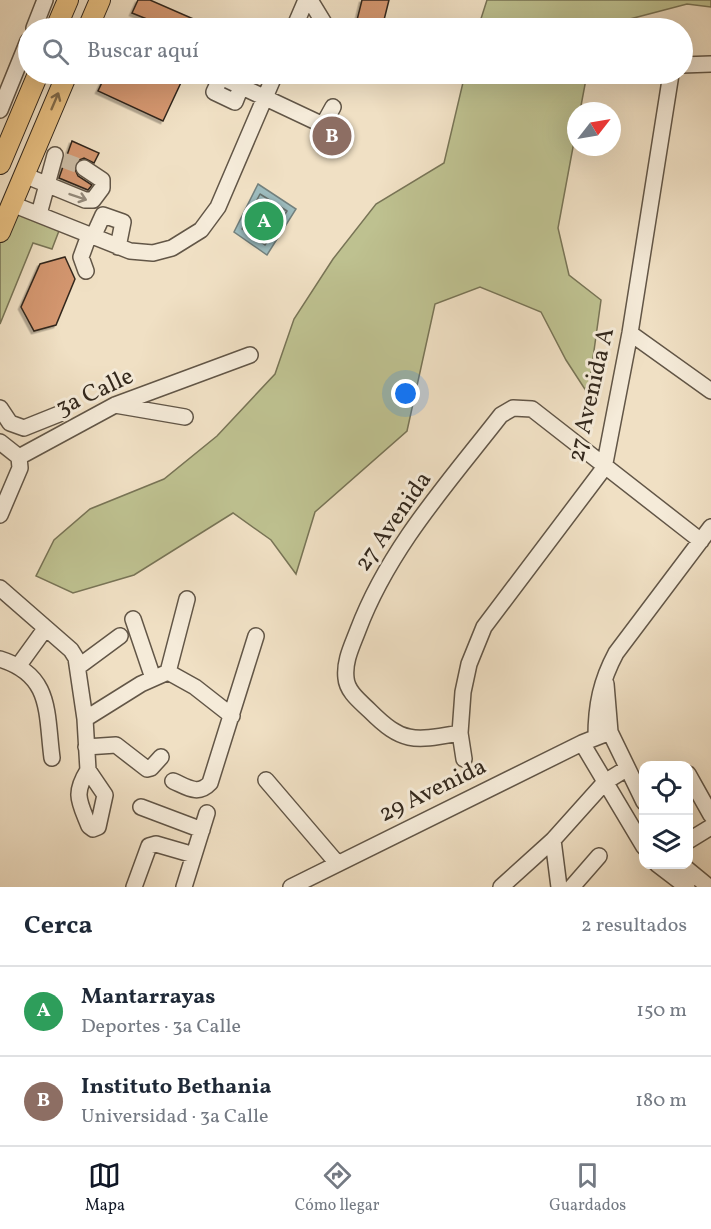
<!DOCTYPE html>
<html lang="es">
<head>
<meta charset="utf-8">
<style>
  body { margin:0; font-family:Vollkorn,serif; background:#f2f2f3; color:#1f2937 }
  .controls { position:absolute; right:18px; bottom:18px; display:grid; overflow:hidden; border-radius:12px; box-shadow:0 6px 24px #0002 }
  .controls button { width:54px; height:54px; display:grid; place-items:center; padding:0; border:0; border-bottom:2px solid #e0e1e3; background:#fff; color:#1f2937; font:30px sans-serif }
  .compass { position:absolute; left:567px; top:102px; width:54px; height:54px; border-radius:50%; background:#fff; box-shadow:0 6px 24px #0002; rotate:59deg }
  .you { position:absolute; left:406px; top:394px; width:21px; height:21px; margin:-15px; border:4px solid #fff; border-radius:50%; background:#1a73e8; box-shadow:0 0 0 9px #1a73e833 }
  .badge { display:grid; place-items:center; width:39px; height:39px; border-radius:50%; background:#111827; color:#fff; font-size:20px; font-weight:700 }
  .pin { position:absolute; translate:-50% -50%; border:3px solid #fff; box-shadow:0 2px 6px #0006 }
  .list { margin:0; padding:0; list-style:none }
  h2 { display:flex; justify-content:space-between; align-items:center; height:78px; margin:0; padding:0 24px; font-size:26px }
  h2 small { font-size:20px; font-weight:400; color:#747a83 }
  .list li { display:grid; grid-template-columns:39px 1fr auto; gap:18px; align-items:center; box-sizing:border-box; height:90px; padding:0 24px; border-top:2px solid #e0e1e3 }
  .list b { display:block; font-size:22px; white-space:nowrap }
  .list p { margin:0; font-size:20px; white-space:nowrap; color:#747a83 }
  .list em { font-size:20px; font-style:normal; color:#747a83 }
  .icon { flex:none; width:33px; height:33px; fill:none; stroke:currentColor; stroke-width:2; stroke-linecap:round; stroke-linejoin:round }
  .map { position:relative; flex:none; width:711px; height:887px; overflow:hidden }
  .search { position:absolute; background:#fff; box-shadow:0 6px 24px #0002; left:18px; right:18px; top:18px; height:66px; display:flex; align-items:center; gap:15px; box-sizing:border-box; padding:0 21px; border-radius:33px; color:#747a83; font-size:22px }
  .sheet { height:258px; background:#fff }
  nav { display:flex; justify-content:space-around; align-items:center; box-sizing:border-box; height:84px; border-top:2px solid #e0e1e3; background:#fff; font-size:16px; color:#747a83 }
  nav a { display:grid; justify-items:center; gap:3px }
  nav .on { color:#111827 }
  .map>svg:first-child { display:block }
  .green { fill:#bec190; stroke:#787456; stroke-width:1.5 }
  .water { fill:#9dbbbd; stroke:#73807d; stroke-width:1.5 }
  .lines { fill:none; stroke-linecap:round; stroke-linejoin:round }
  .shore { stroke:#68726d; stroke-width:1.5 }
  .building { fill:#d49770; stroke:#33281d; stroke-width:1.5; filter:url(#shadow) }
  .minor-tunnel { stroke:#cabba3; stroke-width:15; stroke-dasharray:15 8; stroke-linecap:butt }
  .minor-casing { stroke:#625647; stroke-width:18 }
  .major-casing { stroke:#33281d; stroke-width:22 }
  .minor { stroke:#f5ebd9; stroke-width:15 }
  .major { stroke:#e8c082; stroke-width:20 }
  .oneway { stroke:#846c4a }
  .oneway2 { stroke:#948a7b }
  .labels { text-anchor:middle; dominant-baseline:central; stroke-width:6; stroke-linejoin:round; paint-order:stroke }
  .street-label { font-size:24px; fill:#33281d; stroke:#f5ebd9 }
</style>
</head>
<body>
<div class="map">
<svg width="711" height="887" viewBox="0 0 711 887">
  <defs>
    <filter id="shadow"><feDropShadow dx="-2.5" dy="2.5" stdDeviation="0" flood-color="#0004"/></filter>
  </defs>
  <rect width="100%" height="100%" fill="#f0e0c4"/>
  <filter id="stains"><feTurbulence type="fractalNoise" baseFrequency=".00333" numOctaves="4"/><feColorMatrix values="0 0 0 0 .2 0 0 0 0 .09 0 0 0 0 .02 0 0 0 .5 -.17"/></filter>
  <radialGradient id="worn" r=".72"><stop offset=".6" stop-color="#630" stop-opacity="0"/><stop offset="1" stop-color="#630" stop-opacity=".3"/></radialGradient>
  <path class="green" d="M487 0H711V7L687 4 630 19 620 28H478Z
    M465 74H587L580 111H576V131L558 228 569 275 601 300 588 394 566 360 541 312 480 287 435 304 407 431 315 512 296 574 271 540 233 513 134 575 73 593 36 576 54 540 90 509 164 479 217 436 275 374 294 319 333 259 376 204 444 163Z
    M12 204 62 223 52 249 33 243 0 324V232Z"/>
  <path class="water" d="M258 184 296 209 267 255 234 232Z"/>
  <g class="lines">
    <path class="shore" d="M260 194 287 211 265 245 242 229Z
      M263 205 276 214 263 235 252 227Z"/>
  </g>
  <path class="building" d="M138 0H150L214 28H169L132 13Z
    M362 0H389L382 28H355Z
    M106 74H135L146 78 148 74H185L163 121 98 91Z
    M72 141 99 153 94 163 84 158 79 160 74 167 78 176 92 185 88 190 59 178Z
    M65 257 75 279 56 325 34 331 21 307 40 264Z"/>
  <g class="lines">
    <path class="minor-tunnel" d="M63 160 84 168"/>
    <defs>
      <path id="minor" d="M310 0 327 28
        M34 28 45 0
        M294 28 306 0
        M682 65 711 64
        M241 87 235 102 214 92 221 77 323 125 333 107
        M0 110 28 41
        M24 175 85 200H93L102 188V180L84 168
        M12 204 130 251 153 253 172 248 201 230 218 207 275 74
        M39 214 55 155
        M93 237 103 215 123 222 118 247
        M86 271 81 257 89 235
        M630 333 711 391
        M115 405 185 417
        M0 408 10 423 24 428 59 414
        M0 442 19 457
        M19 457 115 405 250 355
        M0 515 20 468 19 457
        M0 588 71 650 76 658 85 719 88 770 105 795 98 827 93 829 89 826C79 801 73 794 88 770
        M133 619 153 678
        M0 659C52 675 46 712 52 758
        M19 665 45 629
        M78 667 120 636
        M168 672 195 687 232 716
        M606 684 610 732 644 802
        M85 719 141 684 168 672 187 599
        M460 733C414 741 403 744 370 711 361 702 347 692 346 678 344 661 352 646 358 630 389 548 448 483 501 415L513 408 532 409 701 541
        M596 737C596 705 601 681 616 653L711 527
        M582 743 644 847
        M86 747 116 745 147 769 151 768 161 757
        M464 759 460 733 463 692 469 664 484 627 604 468 630 333 671 74
        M688 774 711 815
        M266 780 337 863
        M173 781C187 787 198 796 210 783L256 636
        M141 807 202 830
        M553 840 559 887
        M688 841 711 827
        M657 864 687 887
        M681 864 709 887
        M134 887 149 846 156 844 194 855
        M184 887 207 813
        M291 887 582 743 610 732
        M501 887 553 840 605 782 626 769
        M572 887 599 856"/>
      <path id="major" d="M56 28 68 0
        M88 28 100 0
        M0 164 38 74
        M0 232 67 74"/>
    </defs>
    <use href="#minor" class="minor-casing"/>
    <use href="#major" class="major-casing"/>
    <use href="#minor" class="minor"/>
    <use href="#major" class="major"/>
  </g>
  <defs><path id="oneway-shaft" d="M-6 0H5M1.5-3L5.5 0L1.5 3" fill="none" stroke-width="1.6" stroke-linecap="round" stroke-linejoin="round" transform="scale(1.5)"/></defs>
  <use class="oneway" href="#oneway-shaft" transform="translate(55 101) rotate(-67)"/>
  <use class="oneway2" href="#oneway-shaft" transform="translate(78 197) rotate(19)"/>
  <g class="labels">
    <g class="street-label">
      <text transform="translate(95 393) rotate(-25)">3a Calle</text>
      <text transform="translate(592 395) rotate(-77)">27 Avenida A</text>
      <text transform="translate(394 522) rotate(-55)">27 Avenida</text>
      <text transform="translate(433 791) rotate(-26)">29 Avenida</text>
    </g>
  </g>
  <rect width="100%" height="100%" filter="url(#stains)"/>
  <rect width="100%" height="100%" fill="url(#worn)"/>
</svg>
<div class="controls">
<button><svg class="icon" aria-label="locate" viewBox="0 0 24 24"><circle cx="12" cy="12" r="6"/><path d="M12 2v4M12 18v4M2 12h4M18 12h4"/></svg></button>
<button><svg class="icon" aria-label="layers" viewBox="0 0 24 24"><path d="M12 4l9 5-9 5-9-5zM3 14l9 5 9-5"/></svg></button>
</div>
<svg class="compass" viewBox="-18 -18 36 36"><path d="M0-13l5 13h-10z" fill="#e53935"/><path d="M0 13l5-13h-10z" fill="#747a83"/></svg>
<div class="you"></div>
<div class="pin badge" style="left:264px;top:221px;background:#2e9e5b">A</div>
<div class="pin badge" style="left:332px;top:136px;background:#8d6e63">B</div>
<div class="search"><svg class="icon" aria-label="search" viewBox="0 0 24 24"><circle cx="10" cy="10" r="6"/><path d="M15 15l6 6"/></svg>Buscar aquí</div>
</div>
<section class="sheet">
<h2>Cerca<small>2 resultados</small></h2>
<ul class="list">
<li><span class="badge" style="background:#2e9e5b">A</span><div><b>Mantarrayas</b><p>Deportes · 3a Calle</p></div><em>150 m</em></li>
<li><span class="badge" style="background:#8d6e63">B</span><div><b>Instituto Bethania</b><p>Universidad · 3a Calle</p></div><em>180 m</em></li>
</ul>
</section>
<nav>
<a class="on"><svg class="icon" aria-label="map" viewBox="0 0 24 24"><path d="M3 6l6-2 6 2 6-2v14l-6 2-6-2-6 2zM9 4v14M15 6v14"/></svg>Mapa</a>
<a><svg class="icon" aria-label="directions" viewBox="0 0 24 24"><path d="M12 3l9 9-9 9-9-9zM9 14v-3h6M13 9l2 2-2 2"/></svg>Cómo llegar</a>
<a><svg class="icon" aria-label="saved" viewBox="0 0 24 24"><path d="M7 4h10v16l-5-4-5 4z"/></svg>Guardados</a>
</nav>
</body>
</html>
